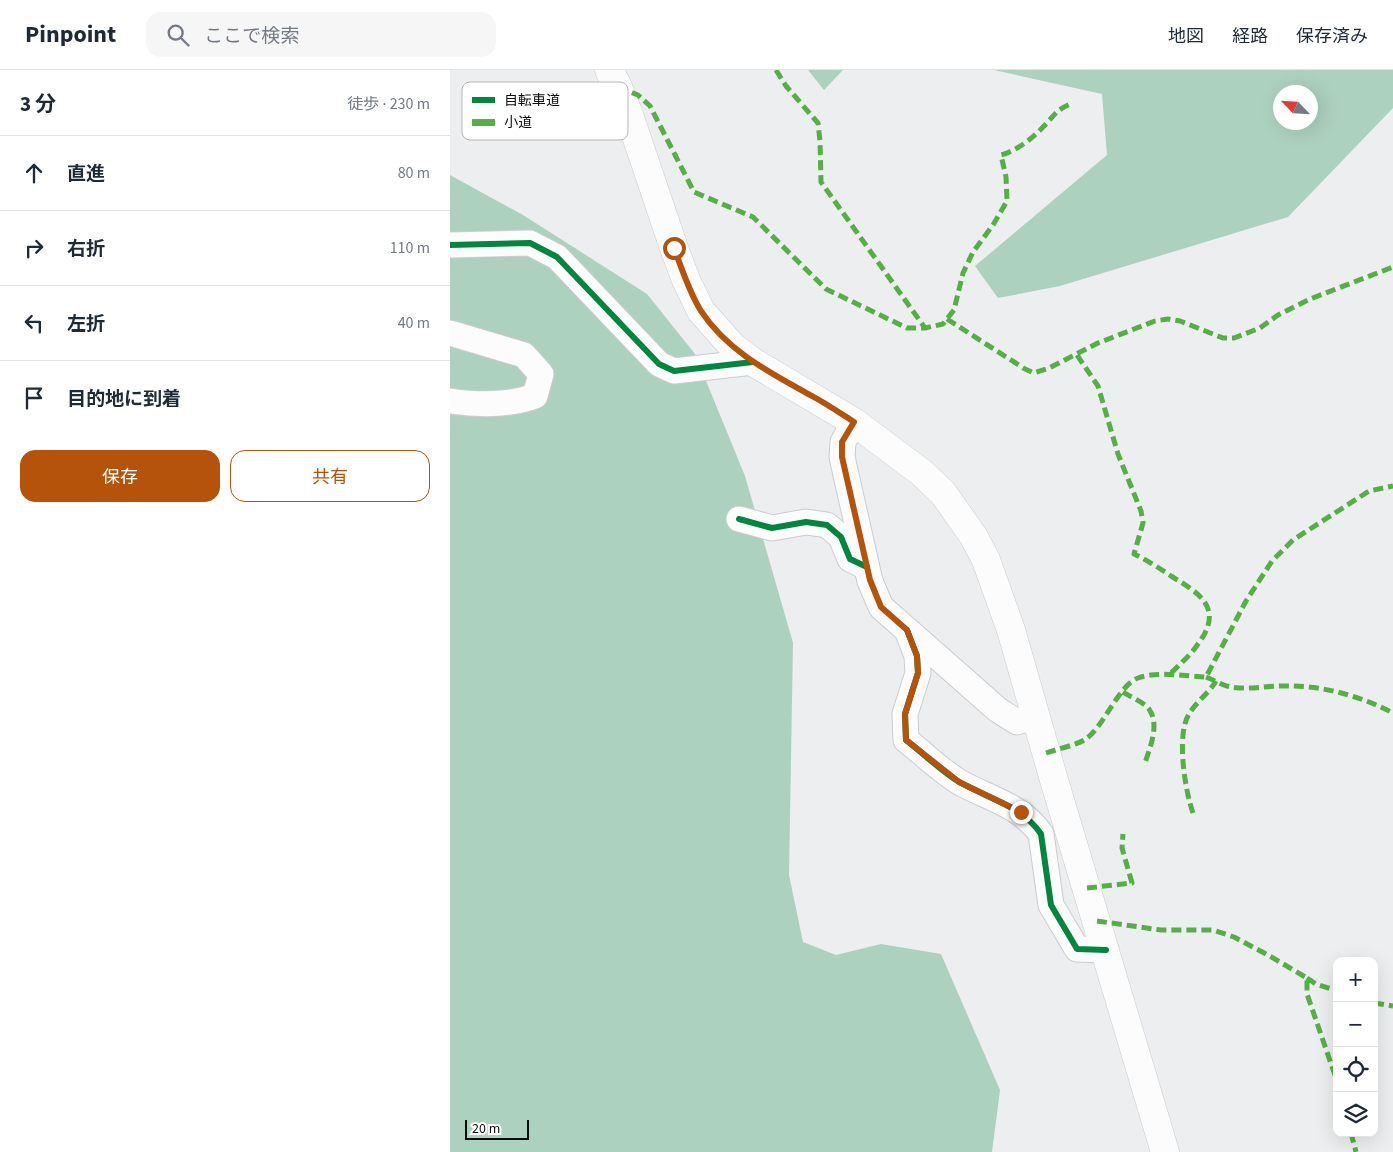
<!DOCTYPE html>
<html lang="ja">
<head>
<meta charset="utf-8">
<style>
  body { margin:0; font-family:"Source Sans 3","Noto Sans JP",sans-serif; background:#f6f6f7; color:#1f2937 }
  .controls { position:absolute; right:15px; bottom:15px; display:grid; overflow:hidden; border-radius:10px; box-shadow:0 5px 20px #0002 }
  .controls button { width:45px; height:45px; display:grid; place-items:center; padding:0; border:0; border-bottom:1px solid #e0e1e3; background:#fff; color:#1f2937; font:25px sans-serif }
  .compass { position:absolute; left:823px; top:15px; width:45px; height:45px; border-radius:50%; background:#fff; box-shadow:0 5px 20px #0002; rotate:295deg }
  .scale { position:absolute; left:15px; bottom:12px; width:64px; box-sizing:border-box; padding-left:5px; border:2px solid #0c0c0d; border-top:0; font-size:14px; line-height:18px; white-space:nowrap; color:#0c0c0d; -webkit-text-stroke:4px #fff; paint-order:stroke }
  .stop { position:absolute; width:15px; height:15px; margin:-11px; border:4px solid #b45309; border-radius:50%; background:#fff }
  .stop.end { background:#b45309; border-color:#fff; box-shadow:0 1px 5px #0008 }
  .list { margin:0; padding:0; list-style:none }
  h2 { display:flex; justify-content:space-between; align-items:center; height:65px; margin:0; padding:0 20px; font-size:21px }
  h2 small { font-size:16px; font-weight:400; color:#747a83 }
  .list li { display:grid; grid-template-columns:32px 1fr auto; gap:15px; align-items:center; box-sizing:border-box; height:75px; padding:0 20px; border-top:1px solid #e0e1e3 }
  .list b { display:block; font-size:19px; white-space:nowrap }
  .list em { font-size:16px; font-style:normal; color:#747a83 }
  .actions { display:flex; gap:10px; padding:15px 20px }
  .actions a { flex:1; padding:11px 0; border:1px solid #b45309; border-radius:15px; text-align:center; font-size:18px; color:#b45309 }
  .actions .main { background:#b45309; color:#fff }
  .icon { flex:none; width:28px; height:28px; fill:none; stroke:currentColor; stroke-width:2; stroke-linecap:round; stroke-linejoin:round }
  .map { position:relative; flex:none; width:943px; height:1082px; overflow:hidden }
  header { display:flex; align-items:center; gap:30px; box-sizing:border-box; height:70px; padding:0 25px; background:#fff; border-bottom:1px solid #e0e1e3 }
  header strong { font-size:24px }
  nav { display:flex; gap:28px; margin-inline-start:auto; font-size:18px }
  .search { width:350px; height:45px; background:#f6f6f7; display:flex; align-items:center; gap:12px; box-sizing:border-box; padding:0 18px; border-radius:15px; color:#747a83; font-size:19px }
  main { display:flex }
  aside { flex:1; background:#fff }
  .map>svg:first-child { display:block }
  .forest { fill:#add1bf; fill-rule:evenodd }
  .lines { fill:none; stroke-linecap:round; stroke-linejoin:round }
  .minor-casing { stroke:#cbcccd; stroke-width:27 }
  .major-casing { stroke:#cbcccd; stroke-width:29 }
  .minor { stroke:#fcfcfd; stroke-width:25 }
  .major { stroke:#fcfcfd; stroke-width:28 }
  .quiet { stroke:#54b044; stroke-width:5; stroke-dasharray:10 5; stroke-linecap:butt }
  .cycleway-casing { stroke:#fff; stroke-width:9 }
  .cycleway { stroke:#00873e; stroke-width:6 }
  .route { stroke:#b45309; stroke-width:6 }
  .key { fill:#fff; stroke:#b6b6b6; stroke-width:1 }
  .key-label { font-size:14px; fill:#0c0c0d }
</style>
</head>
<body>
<header>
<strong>Pinpoint</strong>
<div class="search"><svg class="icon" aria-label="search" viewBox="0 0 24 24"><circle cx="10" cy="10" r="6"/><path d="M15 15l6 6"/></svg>ここで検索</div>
<nav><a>地図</a><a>経路</a><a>保存済み</a></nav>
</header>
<main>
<aside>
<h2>3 分<small>徒歩 · 230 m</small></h2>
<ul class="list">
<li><svg class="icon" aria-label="ahead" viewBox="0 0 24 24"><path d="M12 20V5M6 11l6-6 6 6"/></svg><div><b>直進</b></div><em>80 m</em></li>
<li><svg class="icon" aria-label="right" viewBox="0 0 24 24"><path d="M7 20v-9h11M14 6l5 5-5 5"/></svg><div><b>右折</b></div><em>110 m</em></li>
<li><svg class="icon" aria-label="left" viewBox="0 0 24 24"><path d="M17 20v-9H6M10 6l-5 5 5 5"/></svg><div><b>左折</b></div><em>40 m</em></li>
<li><svg class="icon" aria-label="arrive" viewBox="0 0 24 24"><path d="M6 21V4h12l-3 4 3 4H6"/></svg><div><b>目的地に到着</b></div></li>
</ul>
<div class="actions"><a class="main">保存</a><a>共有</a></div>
</aside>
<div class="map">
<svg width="943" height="1082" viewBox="0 0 943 1082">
  <rect width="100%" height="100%" fill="#eceef0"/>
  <path class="forest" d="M358 0H393L374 20Z
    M544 0H943V38L838 147 610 216 548 228 525 196 657 85 652 24ZM861 22V52H831V22Z
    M0 105 73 145 197 224 245 284 295 406 343 573 339 805 353 872 386 885 431 874 491 884 550 1020 542 1082H0Z"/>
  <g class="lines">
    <defs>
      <path id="minor" d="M0 175 80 173 107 187 209 294 224 301 303 292
        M0 263 74 285 91 304 85 326C58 336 28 335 0 331
        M404 352 393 372 392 387 420 511 431 537 548 640 567 652 586 646
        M289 449 322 458 356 452 377 455 391 467 400 489 414 496
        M457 560 467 586 468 603 455 644 456 670C473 683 493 703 511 713 540 729 572 736 591 764L601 835 627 879 656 880"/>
      <path id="major" d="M159 0 168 17 178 42 224 178 236 210 251 241 283 277 303 292 404 352 472 403 493 423 524 467 536 490 561 560 604 710 715 1082"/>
    </defs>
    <use href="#minor" class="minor-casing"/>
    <use href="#major" class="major-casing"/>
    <use href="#minor" class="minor"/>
    <use href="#major" class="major"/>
    <path class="quiet" d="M326 0 336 16 368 53 370 71 371 112 475 258
      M168 17 188 25 200 36 244 122 303 147 376 219 457 258H475L493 254 504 240 513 203 523 182 543 155 557 131 556 107 551 85C566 81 582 69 593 57 606 44 605 40 623 33
      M497 249 575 299 584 303 599 298 648 273 705 251 718 249 730 251 773 268H784L810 258 828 245 860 229 943 197
      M627 285 648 316 668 384 691 441 693 453 684 484C697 490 709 498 721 506 749 523 775 538 748 574 740 586 729 595 719 605
      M756 607C764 610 773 616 781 617 797 620 815 616 832 616 871 615 908 625 943 643
      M673 622C680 627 694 632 699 639 710 655 700 677 695 693
      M596 683C607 679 627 675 636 669 654 656 669 615 688 608 708 601 734 606 756 607L796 531 822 491 843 470 919 421 943 416
      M743 743C735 721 726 664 739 644 746 632 759 623 766 611
      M637 818 682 813 672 778 673 764
      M647 851 711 860H763L784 867 818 885 857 908V924L887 1011
      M857 908 866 914 887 921
      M924 933 943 936
      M901 1063 906 1082"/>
    <defs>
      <path id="cycleway" d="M0 175 80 173 107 187 209 294 224 301 303 292
        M289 449 322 458 356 452 377 455 391 467 400 489 417 497
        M457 560 467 586 468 603 455 644 456 670C473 683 493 703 511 713 540 729 572 736 591 764L601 835 627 879 656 880"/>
    </defs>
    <use href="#cycleway" class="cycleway-casing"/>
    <use href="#cycleway" class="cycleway"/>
  </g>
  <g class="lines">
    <path class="route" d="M224 178C232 199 239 222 251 241 278 282 321 303 362 326 377 334 390 343 404 352L392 372V387L420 510 431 537 457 560 467 586 468 603 455 644 456 670 509 712 571 742"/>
  </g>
  <rect x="12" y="12" width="166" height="58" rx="8" class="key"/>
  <rect x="22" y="27" width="23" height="6" fill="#00873e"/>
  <rect x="22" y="49" width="23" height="7" fill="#54b044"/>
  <g class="key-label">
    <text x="54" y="35">自転車道</text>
    <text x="54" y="57">小道</text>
  </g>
</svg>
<div class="controls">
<button>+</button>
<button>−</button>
<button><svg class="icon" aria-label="locate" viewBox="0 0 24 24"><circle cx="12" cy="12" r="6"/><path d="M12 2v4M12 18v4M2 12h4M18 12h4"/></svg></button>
<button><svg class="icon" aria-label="layers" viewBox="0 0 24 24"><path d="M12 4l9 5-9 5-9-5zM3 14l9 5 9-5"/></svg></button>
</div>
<svg class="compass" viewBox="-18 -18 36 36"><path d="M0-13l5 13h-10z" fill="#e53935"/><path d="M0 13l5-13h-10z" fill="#747a83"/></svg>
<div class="scale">20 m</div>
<div class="stop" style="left:224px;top:178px"></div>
<div class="stop end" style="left:571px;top:742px"></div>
</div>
</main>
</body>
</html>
